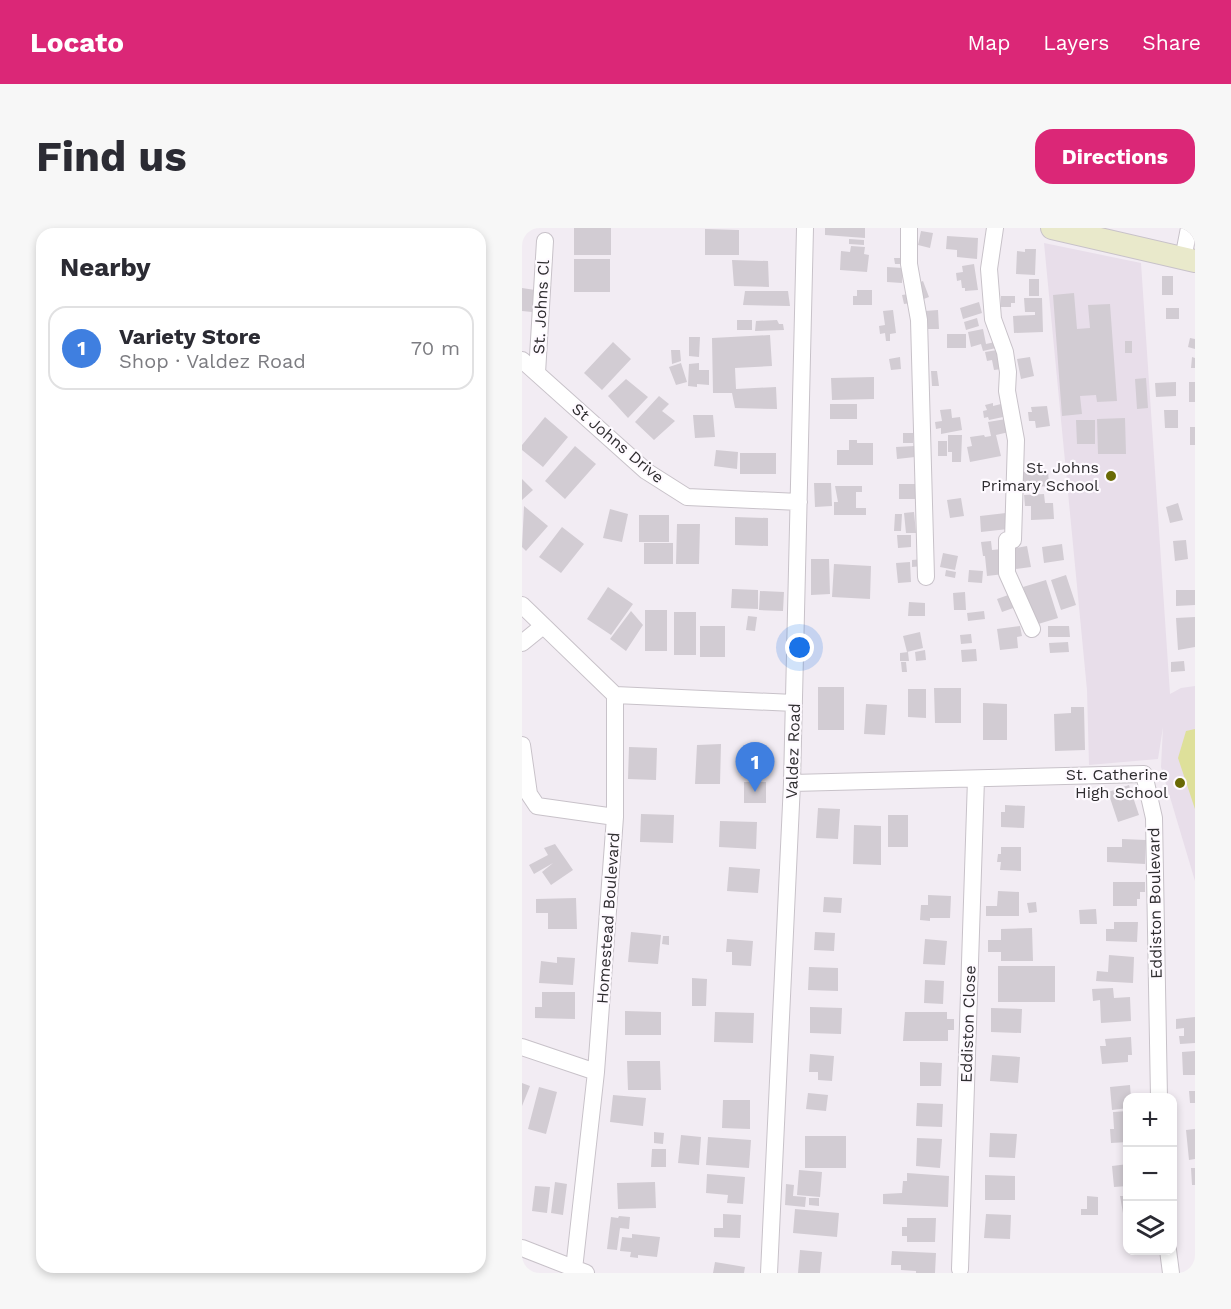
<!DOCTYPE html>
<html lang="en">
<head>
<meta charset="utf-8">
<style>
  body { margin:0; font-family:"Work Sans",sans-serif; background:#f7f7f7; color:#2b2b33 }
  .controls { position:absolute; right:18px; bottom:18px; display:grid; overflow:hidden; border-radius:12px; box-shadow:0 3px 9px #0003 }
  .controls button { width:54px; height:54px; display:grid; place-items:center; padding:0; border:0; border-bottom:2px solid #e1e1e2; background:#fff; color:#2b2b33; font:30px sans-serif }
  .you { position:absolute; left:278px; top:420px; width:21px; height:21px; margin:-15px; border:4px solid #fff; border-radius:50%; background:#1a73e8; box-shadow:0 0 0 9px #1a73e833 }
  .badge { display:grid; place-items:center; width:39px; height:39px; border-radius:50%; background:#db2777; color:#fff; font-size:20px; font-weight:700 }
  .pin { position:absolute; translate:-50% -50px; filter:drop-shadow(0 2px 3px #0008) }
  .pin::after { content:''; position:absolute; top:32px; width:21px; height:18px; background:inherit; clip-path:polygon(0 0,100% 0,50% 100%) }
  .list { margin:0; padding:0; list-style:none }
  h2 { display:flex; justify-content:space-between; align-items:center; height:78px; margin:0; padding:0 24px; font-size:26px }
  h2 small { font-size:20px; font-weight:400; color:#7c7c81 }
  .list li { display:grid; grid-template-columns:39px 1fr auto; gap:18px; align-items:center; box-sizing:border-box; height:84px; margin:0 12px 12px; padding:0 12px; border:2px solid #e1e1e2; border-radius:18px }
  .list b { display:block; font-size:22px; white-space:nowrap }
  .list p { margin:0; font-size:20px; white-space:nowrap; color:#7c7c81 }
  .list em { font-size:20px; font-style:normal; color:#7c7c81 }
  .icon { flex:none; width:33px; height:33px; fill:none; stroke:currentColor; stroke-width:2; stroke-linecap:round; stroke-linejoin:round }
  .map { position:relative; flex:none; width:673px; height:1045px; overflow:hidden; border-radius:18px }
  header { display:flex; align-items:center; gap:36px; box-sizing:border-box; height:84px; padding:0 30px; background:#db2777; color:#fff }
  header strong { font-size:28px }
  nav { display:flex; gap:33px; margin-inline-start:auto; font-size:21px }
  .intro { display:flex; align-items:center; justify-content:space-between; box-sizing:border-box; height:144px; padding:0 36px }
  h1 { margin:0; font-size:42px }
  .button { padding:15px 27px; border-radius:18px; background:#db2777; color:#fff; font-size:21px; font-weight:700 }
  main { display:flex; gap:36px; padding:0 36px }
  aside { flex:1; background:#fff; border-radius:18px; box-shadow:0 3px 9px #0003 }
  .map>svg:first-child { display:block }
  .built { fill:#e8deea }
  .green { fill:#dee09a }
  .building { fill:#d2ccd3 }
  .lines { fill:none; stroke-linecap:round; stroke-linejoin:round }
  .minor-casing { stroke:#c8c2c9; stroke-width:18 }
  .secondary-casing { stroke:#c8c2c9; stroke-width:24 }
  .minor { stroke:#fff; stroke-width:16 }
  .secondary { stroke:#e9e9cb; stroke-width:22 }
  .poi-dot { fill:#696904; stroke:#fefaff; stroke-width:2 }
  .labels { text-anchor:middle; dominant-baseline:central; stroke-width:4.5; stroke-linejoin:round; paint-order:stroke }
  .street-label { font-size:16px; fill:#2f2d30; stroke:#fefaff }
  .poi-label { font-size:16px; fill:#2f2d30; stroke:#fefaff; text-anchor:end }
</style>
</head>
<body>
<header>
<strong>Locato</strong>
<nav><a>Map</a><a>Layers</a><a>Share</a></nav>
</header>
<div class="intro"><h1>Find us</h1><a class="button">Directions</a></div>
<main>
<aside>
<h2>Nearby<small></small></h2>
<ul class="list">
<li><span class="badge" style="background:#3f7fe0">1</span><div><b>Variety Store</b><p>Shop · Valdez Road</p></div><em>70 m</em></li>
</ul>
</aside>
<div class="map">
<svg width="673" height="1045" viewBox="0 0 673 1045">
  <rect width="100%" height="100%" fill="#f2ecf3"/>
  <path class="built" d="M522 15 619 35 648 466 659 460 673 458V653L639 539 641 499 636 531 567 537 565 462Z"/>
  <path class="green" d="M673 501V581L656 530 664 503Z"/>
  <path class="building" d="M52 0H89V27H52Z
    M303 0H343V10L303 7Z
    M183 1 217 2V27H183Z
    M399 3 411 5 408 20 396 17Z
    M425 8 456 10 455 31 435 29V22L424 21Z
    M327 11 342 12V17L327 16Z
    M329 18 343 19 342 26 347 27 345 44 318 42 319 23 328 24Z
    M503 21H514L513 47 494 46 495 23 503 24Z
    M372 30H379V36H373Z
    M52 31H88V64H52Z
    M210 32 246 33 247 59 212 58Z
    M452 36 456 62 443 63V60H440L439 52 435 53 434 45 441 44 440 38Z
    M365 39 381 40 380 55 365 54Z
    M640 48H651V67H640Z
    M507 51H517V68H507Z
    M401 53 407 69 399 72 393 56Z
    M0 60 13 62 10 84 0 83Z
    M335 62H350V77H331V68H335Z
    M223 63H266L268 78 221 77Z
    M552 65 555 101 568 100 566 77 588 76 595 173 575 174 574 167 558 168 560 186 540 188 531 67Z
    M387 66 389 75 382 76 380 67Z
    M479 68H493V75H489V79H479Z
    M502 70H520L521 104 492 105 491 88 513 87V84H503Z
    M457 74 460 85 441 91 438 80Z
    M644 80H657V91H644Z
    M371 82 374 105 368 106V113H364L363 105 358 106 357 98 363 97 361 83Z
    M416 82 417 101H404L403 83Z
    M455 90 457 98 444 102 442 94Z
    M215 92H230V102H215Z
    M255 92 257 96H261L262 102 233 103 234 93Z
    M461 101 464 116 473 114 474 120 461 123 459 116 449 119 446 104Z
    M425 106H444V120H425Z
    M248 107 250 138 213 140 214 161 254 159 255 181 213 180 210 165H191L190 110Z
    M167 109H178L177 129 167 128Z
    M668 110 673 111V121L666 119Z
    M603 113H610V125H603Z
    M91 114 109 131 80 162 62 145Z
    M149 122H158L159 133 150 136Z
    M475 122 480 141 472 142 470 132 465 133 463 124Z
    M378 129 379 141 369 142 367 131Z
    M508 129 512 148 499 151 495 131Z
    M670 129 673 130V140H669Z
    M159 135 165 154 154 157 147 139Z
    M177 135V142H187V157L175 156V159L166 158 167 136Z
    M409 143H415L417 158H410Z
    M352 149V171L310 172 309 150Z
    M624 150 626 180 615 181 613 151Z
    M104 151 126 169 106 190 86 168Z
    M654 154V168L634 169 633 155Z
    M667 154H673V174H667Z
    M137 168 147 176 140 183 153 193 132 212 113 194Z
    M471 175V178L479 176 481 189 467 192 466 189 462 190 461 183 465 182 463 177Z
    M308 176H335V191H308Z
    M525 178 528 198 514 200 513 193H507L506 184H510L509 179Z
    M429 181 430 190 438 189 440 202 419 206V200L414 201 413 194 420 193 418 182Z
    M642 182H656V200H643Z
    M171 187H191L193 209 173 210Z
    M23 189 46 209 21 239 0 222V217Z
    M603 190 604 226H576L575 191Z
    M484 191 487 204 474 207 479 228 448 234 445 219 450 218 448 209 462 207 463 209 469 208 466 194Z
    M554 192H573V216H555Z
    M668 199H673V217H668Z
    M381 205H391V215H381Z
    M426 207H440L439 234H430V224H426Z
    M327 212H335V215H351V237H315V222H327Z
    M416 213H425V228H416Z
    M53 218 74 236 43 271 23 253Z
    M392 218 393 229 375 231 374 219Z
    M194 222 216 224 215 241 192 238Z
    M218 225H254V246H218Z
    M526 242 527 258 500 260 499 244Z
    M0 251 11 262 0 272Z
    M292 255H309L310 278 293 279Z
    M377 256H395V271H377Z
    M313 258H340V264H334V280H344V287H312V274H316Z
    M522 266 523 275H531L532 291 509 292V278H503L502 267Z
    M439 270 442 288 428 290 425 272Z
    M656 275 661 292 648 295 644 279Z
    M2 278 26 298 4 323 0 319Z
    M88 281 106 286 100 314 81 310Z
    M392 284 394 305H384L382 285Z
    M484 285 486 301 459 304 458 288Z
    M373 286H380L379 303H372Z
    M117 287H147V314H117Z
    M213 289 246 290V318L213 317Z
    M155 296H178L177 336H154Z
    M40 299 62 316 39 345 17 329Z
    M375 307H389V319L376 320Z
    M664 312 666 331 653 333 651 313Z
    M469 313 470 322 480 321 482 346 465 348 463 328H461L459 314Z
    M122 315H151V336H122Z
    M540 316 542 332 522 335 520 319Z
    M505 318 509 339 493 341 489 321Z
    M421 325 436 328 433 342 418 339Z
    M289 331H307L308 366 289 367Z
    M401 331V338L390 339V332Z
    M388 334 389 354 376 355 374 335Z
    M312 336 349 338 348 371 310 369Z
    M424 342 434 344 433 350 423 348Z
    M447 342 461 343 460 355 446 354Z
    M544 347 554 377 539 382 529 352Z
    M524 352 536 390 513 397 501 359Z
    M86 359 111 376 89 407 65 391Z
    M210 361 236 362V381L209 380Z
    M654 362H673V377L654 378Z
    M238 363 262 364 261 383 237 382Z
    M443 364 444 382H432L431 365Z
    M489 366 494 379 480 384 475 371Z
    M387 374 403 375V388H386Z
    M123 382H145V423H123Z
    M109 383 121 397 104 423 88 411Z
    M462 383 463 391 446 393 445 385Z
    M152 384H174V427H152Z
    M226 388 235 389 233 403 224 402Z
    M673 389V419L656 422 654 390Z
    M178 398H203V429H178Z
    M498 398 500 408 495 409 496 420 478 422 475 401Z
    M526 398H547L548 409H526Z
    M398 404 401 420 385 424 381 408Z
    M449 406 450 415 439 416 438 407Z
    M546 414 547 424 528 425 527 415Z
    M454 421 455 433 440 434 439 422Z
    M403 422 404 432 394 433 393 424Z
    M386 424 387 433H378V425Z
    M662 433 663 443 649 444V434Z
    M379 434H384L385 444H380Z
    M296 459H322V502H296Z
    M412 460H439V495H413Z
    M386 461H404V490L386 489Z
    M461 475 485 476V512H461Z
    M344 476 365 477 363 507 342 506Z
    M549 479H562L563 522 533 523 532 486 549 485Z
    M199 516 198 556H173L175 517Z
    M107 519 135 520 134 552 106 551Z
    M222 554H244V575H222Z
    M607 557 617 587 596 594 586 564Z
    M483 577 503 578 502 600 479 599V584H483Z
    M296 580 318 581 316 611 294 610Z
    M119 586 152 587 151 615 118 614Z
    M366 587H386V619H366Z
    M198 593 235 594 234 621 197 619Z
    M332 597 359 598V637L331 636Z
    M600 611 624 612 623 636 585 634V619H600Z
    M33 616 51 642 29 657 20 644 31 635 12 646 7 637 26 627 22 620Z
    M479 619H499V643L478 642 479 634H475L476 626H479Z
    M207 639 238 641 236 665 205 663Z
    M591 654H623V664H618V671H615V678H591Z
    M476 663 497 664V688H464V678H475Z
    M406 667 429 668 428 690H408V693L398 692 399 677H406Z
    M302 669 320 670 319 685 301 684Z
    M54 670 55 701H26V685H14V671Z
    M514 674 515 684 507 685 505 675Z
    M574 681 575 696H558L557 682Z
    M592 694H616L615 714 584 713V701H592Z
    M510 700 511 733H479V724H466V712H479V701Z
    M109 704 139 707 136 736 106 734Z
    M293 704 313 705 312 723 292 722Z
    M141 708H147V717L140 716Z
    M205 711 231 713 229 738 210 737V724H204Z
    M403 711 425 713 423 737 401 736Z
    M587 727 612 729 611 755 574 753 575 743 586 744Z
    M35 729 53 730 51 757 17 755 19 733 35 735Z
    M476 738H533V774H476Z
    M287 739 316 740V763L286 762Z
    M170 750 185 751 184 778H170Z
    M403 752 422 753 421 776 402 775Z
    M591 760 592 770 608 769 609 793 579 795 578 772 571 773 570 761Z
    M20 764H53V791L13 790V779H20Z
    M288 779 320 780 319 806 288 805Z
    M469 780 500 781 499 805 469 804Z
    M103 783 139 784V807H103Z
    M193 784 232 785 231 815 192 814Z
    M383 784H425V791H432V802H426V813H381Z
    M673 789V815L658 816 657 808H662V800L654 801V791Z
    M609 809 610 827H606V834L580 836 578 818H584L583 811Z
    M673 823V847H661L660 824Z
    M288 826 312 828 310 853 296 852V844H287Z
    M470 827 498 829 496 855 468 853Z
    M105 833H138L139 862H106Z
    M398 834 420 835 419 858H398Z
    M0 855 8 858 0 878Z
    M608 857 609 870H606V880L590 882 588 859Z
    M17 859 35 864 24 906 6 901Z
    M667 863H673V875H668Z
    M286 865 306 867 304 883 284 881Z
    M91 867 124 870 121 898 88 894Z
    M201 872H228V901L200 900Z
    M395 875 421 876 420 899 394 898Z
    M606 883V914L589 915 588 901H592L591 884Z
    M673 901V931L667 932 664 902Z
    M132 904 142 905 141 916 132 915Z
    M468 905 495 906 493 930 467 929Z
    M159 907 179 909 177 937 156 935Z
    M283 908H324V940H283Z
    M186 909 229 912 227 940 184 937Z
    M395 910 420 911 418 940 394 938Z
    M130 921H144V939H129Z
    M606 936V958L592 959 590 938Z
    M669 940H673V957H670Z
    M277 942 300 944 298 969 275 967Z
    M385 945 427 948 426 979 361 976V966L380 965 381 953H385Z
    M185 946 223 949 221 976 205 975 206 967 184 965Z
    M463 947 493 948V972H463Z
    M33 954 45 956 41 987 29 985Z
    M133 954 134 980 96 981 95 955Z
    M264 956 272 957 271 968 284 969 283 979 263 977Z
    M13 958 28 959 25 985 10 983Z
    M565 968 576 969V987H559V981H565Z
    M598 968H606V991H602Z
    M287 970H297V978L287 977Z
    M273 981 317 985 315 1009 271 1005Z
    M201 986 219 987 218 1010 192 1009V1000H201Z
    M464 986 489 987 488 1011 462 1010Z
    M97 988 108 989 107 1001 98 1000 95 1022 85 1021 89 989 96 990Z
    M385 990H414L413 1014H385V1008H380V999H385Z
    M110 1006 138 1009 135 1029 116 1027V1030L108 1029 109 1024 98 1023 100 1009 110 1010Z
    M278 1022 300 1024 298 1045H276Z
    M370 1023 414 1025 413 1045H394V1043L379 1042V1037H369Z
    M193 1034 223 1039 222 1045H191Z"/>
  <g class="lines">
    <defs>
      <path id="minor" d="M387 0V36L397 92 404 349
        M473 0 467 41 471 91 483 124 486 144 485 163 494 212 491 312H485V345L510 401
        M661 31 667 0
        M0 132 124 243 165 269 277 274
        M15 145 23 13
        M0 377 93 467V589L74 844 52 1041
        M0 415 21 398
        M93 467 272 475
        M0 517 7 566 15 578 93 589
        M270 555 622 546 632 590 637 870
        M0 819 74 844
        M0 1020 64 1045
        M646 1022 649 1045
        M438 1041 454 551
        M247 1045 270 555 283 0"/>
      <path id="secondary" d="M530 0 673 33"/>
    </defs>
    <use href="#minor" class="minor-casing"/>
    <use href="#secondary" class="secondary-casing"/>
    <use href="#minor" class="minor"/>
    <use href="#secondary" class="secondary"/>
  </g>
  <g class="poi-dot">
    <circle cx="589" cy="248" r="6"/>
    <circle cx="658" cy="555" r="6"/>
  </g>
  <g class="labels">
    <g class="street-label">
      <text transform="translate(19 79) rotate(-87)">St. Johns Cl</text>
      <text transform="translate(96 215) rotate(40)">St Johns Drive</text>
      <text transform="translate(271 523) rotate(-88)">Valdez Road</text>
      <text transform="translate(633 675) rotate(-91)">Eddiston Boulevard</text>
      <text transform="translate(86 690) rotate(-86)">Homestead Boulevard</text>
      <text transform="translate(446 796) rotate(-88)">Eddiston Close</text>
    </g>
    <g class="poi-label">
      <text x="577" y="239">St. Johns<tspan x="577" dy="18">Primary School</tspan></text>
      <text x="646" y="546">St. Catherine<tspan x="646" dy="18">High School</tspan></text>
    </g>
  </g>
</svg>
<div class="controls">
<button>+</button>
<button>−</button>
<button><svg class="icon" aria-label="layers" viewBox="0 0 24 24"><path d="M12 4l9 5-9 5-9-5zM3 14l9 5 9-5"/></svg></button>
</div>
<div class="you"></div>
<div class="pin badge" style="left:233px;top:564px;background:#3f7fe0">1</div>
</div>
</main>
</body>
</html>
